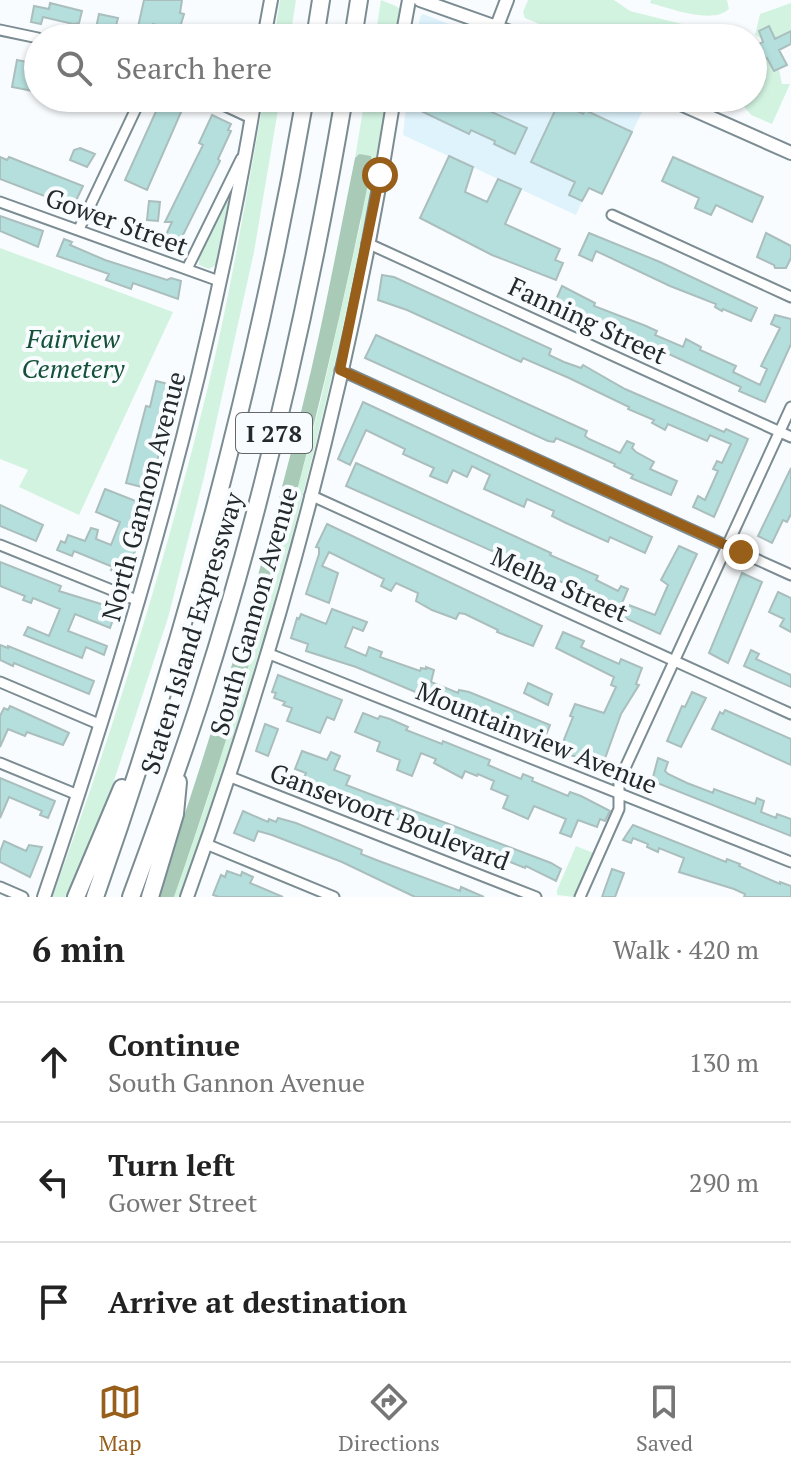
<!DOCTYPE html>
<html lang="en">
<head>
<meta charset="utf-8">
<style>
  body { margin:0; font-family:"PT Serif",serif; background:#f6f6f6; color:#222 }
  .stop { position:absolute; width:24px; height:24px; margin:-18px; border:6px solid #985f1b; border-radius:50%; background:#fff }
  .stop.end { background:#985f1b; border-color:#fff; box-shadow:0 2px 8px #0008 }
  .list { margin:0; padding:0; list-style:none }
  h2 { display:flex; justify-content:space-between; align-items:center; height:104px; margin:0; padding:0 32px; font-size:34px }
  h2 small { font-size:26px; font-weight:400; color:#767676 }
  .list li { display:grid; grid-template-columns:52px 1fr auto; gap:24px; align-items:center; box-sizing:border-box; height:120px; padding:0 32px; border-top:2px solid #e0e0e0 }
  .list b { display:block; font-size:30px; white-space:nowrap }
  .list p { margin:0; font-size:26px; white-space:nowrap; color:#767676 }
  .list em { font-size:26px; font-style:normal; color:#767676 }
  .icon { flex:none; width:44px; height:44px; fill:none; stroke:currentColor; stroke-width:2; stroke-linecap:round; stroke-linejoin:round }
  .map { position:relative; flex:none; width:791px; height:897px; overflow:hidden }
  .search { position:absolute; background:#fff; box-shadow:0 2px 6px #0004; left:24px; right:24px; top:24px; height:88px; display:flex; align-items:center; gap:20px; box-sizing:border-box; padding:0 28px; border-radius:44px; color:#767676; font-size:30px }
  .sheet { height:464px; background:#fff }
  nav { display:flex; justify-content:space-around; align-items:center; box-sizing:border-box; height:112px; border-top:2px solid #e0e0e0; background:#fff; font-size:22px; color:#767676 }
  nav a { display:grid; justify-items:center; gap:4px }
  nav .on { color:#985f1b }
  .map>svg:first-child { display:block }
  .built { fill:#def3fc }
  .green { fill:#d3f3e1 }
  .forest { fill:#a8cab7 }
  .building { fill:#b5dfdd; stroke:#aabebd; stroke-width:2 }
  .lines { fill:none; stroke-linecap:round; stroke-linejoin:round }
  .street-casing { stroke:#7b8c93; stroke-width:13 }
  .secondary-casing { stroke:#7b8c93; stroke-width:16 }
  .highway-casing { stroke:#7b8c93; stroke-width:20 }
  .street { stroke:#fff; stroke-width:9 }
  .secondary { stroke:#fff; stroke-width:12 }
  .highway { stroke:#fff; stroke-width:16 }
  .route { stroke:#985f1b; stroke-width:10 }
  .labels { text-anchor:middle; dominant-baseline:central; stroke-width:8; stroke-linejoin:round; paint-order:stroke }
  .shield { fill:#f9fcfe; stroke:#63696b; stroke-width:2 }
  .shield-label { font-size:24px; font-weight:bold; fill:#232a2c }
  .street-label { font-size:26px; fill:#232a2c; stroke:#f9fcfe }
  .park-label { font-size:26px; font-style:italic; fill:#145037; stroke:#f9fcfe }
</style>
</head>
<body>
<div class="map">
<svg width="791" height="897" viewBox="0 0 791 897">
  <rect width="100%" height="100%" fill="#f9fcfe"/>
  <path class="built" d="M423 14 485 38H417L420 17Z
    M407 98H635L648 105 643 110 602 194 588 188 576 215 403 135Z"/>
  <path class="green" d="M280 0H296L290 38H274Z
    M381 0 396 6 402 11 397 38H375Z
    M528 0H614L630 11 694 27 698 25 703 29 706 38H573L525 18 523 12Z
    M651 0H727L729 9C712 25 670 8 650 3Z
    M791 3V31L775 39 768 27 759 31 762 39 755 35 760 14Z
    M767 56 774 71 779 69 782 84H790L772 124 751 115 737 98H753V64Z
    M264 98H280L254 252 204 477 168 618 88 859 72 897H52C113 733 164 565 206 395 230 297 246 197 264 98Z
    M365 98H387C342 369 272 638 179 897H174L206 804 268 603 321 399 361 221 359 154 355 158Z
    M230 193 216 265 209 269 199 265V259Z
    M0 248 173 312 79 515 19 487 28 470 0 459Z
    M576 846 596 854 574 897 557 895V890Z"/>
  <path class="forest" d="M359 154 371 156 372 164C322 413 258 657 174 897H157C212 736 262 573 302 408 323 325 338 241 355 158Z"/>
  <path class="building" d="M144 0H182L180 13 184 14 179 31 153 24 152 30 138 27Z
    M50 3 82 11 79 23 73 24 43 17 41 24 31 22 34 6 49 9Z
    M99 14 118 18 115 30 106 28 104 35 95 33Z
    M769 26 775 39 791 31V44L779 50 787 65 774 71 767 58 753 64V47L763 42 759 31Z
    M17 60 38 64V92L12 87Z
    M162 98H174L185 103 147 190 125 180Z
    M425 98H461L527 128 515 154 494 144 495 141 471 130 469 134 419 110Z
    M559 102 583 114 585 110 632 132 602 194 589 188 582 201 569 195 575 182 531 162Z
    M212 115 231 124 228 130 231 131 218 159 220 161 178 245 164 239 172 222H165L203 145 199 143Z
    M80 148 95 154 87 167 70 160 74 150Z
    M449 156 473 167 465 192 487 202 498 179 521 189 505 224 560 249 555 260 563 263 556 280 492 255 420 218Z
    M0 157 7 160 9 157 83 186 73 207 0 179Z
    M673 157 763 197 752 222 716 205 711 215 695 208 699 198 662 181Z
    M149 201 160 202 158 221 147 220Z
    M0 216 43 231 38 247 0 231Z
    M589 233 660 262 757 308 751 321 723 309 722 311 715 307 716 304 670 286 596 251 592 261 579 255Z
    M766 233 791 246V258L786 268H775L774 265 757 257Z
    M64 239 72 242 70 245 105 260 167 280 171 278 181 281 178 299 133 283 131 289 106 280 109 274 57 256Z
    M382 275 394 277 551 349 549 355 564 362 581 368 583 365 625 389 724 432 726 429 748 439 714 517 693 507 698 496 705 500 718 471 713 469 717 461 722 463 731 444 710 435 707 441 668 424 665 430 652 423 654 420 628 409 629 407 569 378 523 358 521 362 407 310 378 300Z
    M562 286 595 303 594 306 646 326 657 331 655 335 683 347 686 339 701 347 700 350 736 366 733 372 760 385 767 369 761 366 780 328 771 324 775 315 791 319V344L765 402 739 391 741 387 555 302Z
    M376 335 587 431 585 436 589 439 620 453 627 441 634 444 632 448 636 452 654 462 650 469 677 481 671 495 631 478 633 475 614 466 615 464 584 450 556 438 554 442 548 441 365 358Z
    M156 381 176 386 150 489 126 483 146 406 150 407Z
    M363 402 652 537 645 553 610 537 608 542 566 523 552 516 554 511 527 499 524 507 484 489 490 475 472 466 467 477 453 470 447 483 430 476 434 468 403 454 405 449 366 430 350 465 338 459Z
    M356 463 551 553 550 555 598 576 596 580 618 591 621 586 628 589 620 608 346 486Z
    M791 468V514L787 522 783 520 772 543 758 536Z
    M105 489 146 505 134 535 141 538 124 576 111 570 113 567 74 551 72 556 57 550 61 541 65 543 68 535 85 541 91 528 98 530 96 539 111 545 120 522 96 512Z
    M0 505 43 525 36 541 0 526Z
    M327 524 542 626 533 646 497 632 498 630 465 614 459 613 456 619 432 610 416 601 418 593 396 583 391 591 381 586 384 579 329 552 322 566 338 573 329 603 306 594 319 554V548L316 547Z
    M679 546 697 554 660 634 623 617 629 605 655 615 668 585 661 580Z
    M0 562 61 586 59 591 117 609 110 628 75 614 68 631 107 646 104 655 86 647 82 658 24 635 28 627 49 636 60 609 33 598 31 603 23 600 25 596 0 586Z
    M742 573 762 582 728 663 709 653Z
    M778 592 791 598V632L780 626 784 619 769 612Z
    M332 609 367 622 363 631 353 627 345 647 366 656 369 647 382 652 380 657 420 671 421 668 426 669V667L434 670 431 682 458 693 459 690 469 692 550 725 542 745 452 709 454 705 427 694 425 696 356 667 306 651 308 644 291 638 297 618 299 619 301 614 326 624Z
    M563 632 584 641 581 647 619 664 621 659 642 668 636 684 639 685 621 714 603 764 559 752 573 717 570 716 575 704 604 713 616 687 611 685 614 677 556 648Z
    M0 645 8 648V646L94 681 89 694 14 663 13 666 0 660Z
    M751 650 759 654 756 659 791 675V687L744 666Z
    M278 675 342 700 334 720 327 717 320 733 287 721 292 708 283 705 285 702 274 698 276 693 272 692Z
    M528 683 552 694 548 705 524 693Z
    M692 692 706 698 681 747 667 741 682 706 685 707Z
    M10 706 65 731 69 733 63 745 27 732 25 736 8 729 0 747V716L4 708 8 710Z
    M725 710 791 739V765L712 729 720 712 723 714Z
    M363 713 378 719 380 716 390 719 408 727 406 730 442 744 443 741 490 760 488 765 521 779 523 774 533 778 532 781 568 796 570 792 581 796 610 811 605 821 600 819 597 827 578 820 571 837 560 833 566 819 534 806 528 819 503 808 508 796 491 789 494 781 478 774 477 776 465 771 462 778 434 763 436 759 421 753 412 776 397 770 400 760 377 751 380 742 355 732Z
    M265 724 278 729 268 756 256 751Z
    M302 751 327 760 331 752 340 756 334 770 350 776 346 785 551 863 561 869 556 881 526 866 525 868 416 824 415 826 311 784 303 779 306 773 295 769Z
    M658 758 668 762 665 771 668 774 687 783 713 793 714 789 755 804 757 798 764 801 761 812 776 818 777 814 791 819V836L652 781Z
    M0 778 55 801 48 818 40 815 42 811 9 797 0 818Z
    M243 811 268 822 269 819 276 822 278 818 296 823 362 850 361 854 379 861 460 891 461 887 484 897H415L342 862 272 835 258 831 254 841 234 833Z
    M633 825 726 862 727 859 740 864 739 866 780 884V882L791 886V897H744L745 894 734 889 679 872 684 858 659 848 658 852 647 847 648 844 633 838 631 843 623 840Z
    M4 841 26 851 29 845 42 847 30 877 0 862V852Z
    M612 869 624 873 615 897H602Z
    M227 871 241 876 242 872 253 877 250 883 283 897H219L213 895 221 875 225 877Z"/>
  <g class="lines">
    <defs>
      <path id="street" d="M0 30 38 38
        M208 98 251 118
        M0 202 219 281
        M612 215 791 297
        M79 229 141 98
        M367 243 791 437
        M187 269 241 159
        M340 370 791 575
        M310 495 791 714
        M0 545 139 601
        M267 653 791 862
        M0 682 101 725
        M0 763 78 795
        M228 776 536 897
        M206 844 334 897
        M0 887 23 897
        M580 897 619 809V781L791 407"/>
      <path id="secondary" d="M420 0 527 38
        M497 26 507 0
        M264 38 271 0
        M402 38 409 0
        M667 98 791 153
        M44 897C133 635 210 371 255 98
        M187 897C280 639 352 369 394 98"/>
      <path id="highway" d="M315 38 321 0
        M353 38 359 0
        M76 897 122 788
        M95 897C186 638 258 369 305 98
        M131 897C156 829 181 761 203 692 265 498 310 298 344 98
        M150 897 175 814 178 782"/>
    </defs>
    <use href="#street" class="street-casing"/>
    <use href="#secondary" class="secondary-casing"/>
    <use href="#highway" class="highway-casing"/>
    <use href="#street" class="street"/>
    <use href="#secondary" class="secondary"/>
    <use href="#highway" class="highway"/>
  </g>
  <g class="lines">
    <path class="route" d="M380 175 340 370 741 552"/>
  </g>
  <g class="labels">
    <rect class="shield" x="236" y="413" width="76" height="40" rx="6"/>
    <g class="shield-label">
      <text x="274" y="433">I 278</text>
    </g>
    <g class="street-label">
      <text transform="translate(117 221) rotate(20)">Gower Street</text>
      <text transform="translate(588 320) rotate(25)">Fanning Street</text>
      <text transform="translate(143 496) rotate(-75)">North Gannon Avenue</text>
      <text transform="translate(560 584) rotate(24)">Melba Street</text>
      <text transform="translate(253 611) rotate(-74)">South Gannon Avenue</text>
      <text transform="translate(191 633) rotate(-73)">Staten Island Expressway</text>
      <text transform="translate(537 737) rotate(22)">Mountainview Avenue</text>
      <text transform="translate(390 816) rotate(21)">Gansevoort Boulevard</text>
    </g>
    <g class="park-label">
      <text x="73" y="338">Fairview<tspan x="73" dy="30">Cemetery</tspan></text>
    </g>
  </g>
</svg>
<div class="stop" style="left:380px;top:175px"></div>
<div class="stop end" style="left:741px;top:552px"></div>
<div class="search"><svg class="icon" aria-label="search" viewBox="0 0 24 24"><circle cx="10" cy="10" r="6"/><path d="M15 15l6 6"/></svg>Search here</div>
</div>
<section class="sheet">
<h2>6 min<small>Walk · 420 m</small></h2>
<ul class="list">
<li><svg class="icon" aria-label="ahead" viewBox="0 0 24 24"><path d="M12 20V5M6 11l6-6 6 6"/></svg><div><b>Continue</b><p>South Gannon Avenue</p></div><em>130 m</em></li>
<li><svg class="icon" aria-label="left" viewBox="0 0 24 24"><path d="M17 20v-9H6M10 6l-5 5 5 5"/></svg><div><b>Turn left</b><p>Gower Street</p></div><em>290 m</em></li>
<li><svg class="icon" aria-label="arrive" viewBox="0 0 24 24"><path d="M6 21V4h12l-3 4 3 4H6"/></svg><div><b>Arrive at destination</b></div></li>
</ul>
</section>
<nav>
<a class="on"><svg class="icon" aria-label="map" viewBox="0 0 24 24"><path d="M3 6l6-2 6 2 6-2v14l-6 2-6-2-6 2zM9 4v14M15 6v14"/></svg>Map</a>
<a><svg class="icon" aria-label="directions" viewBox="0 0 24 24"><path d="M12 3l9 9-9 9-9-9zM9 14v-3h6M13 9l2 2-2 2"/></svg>Directions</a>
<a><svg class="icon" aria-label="saved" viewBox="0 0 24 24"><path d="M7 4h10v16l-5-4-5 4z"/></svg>Saved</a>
</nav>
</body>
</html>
